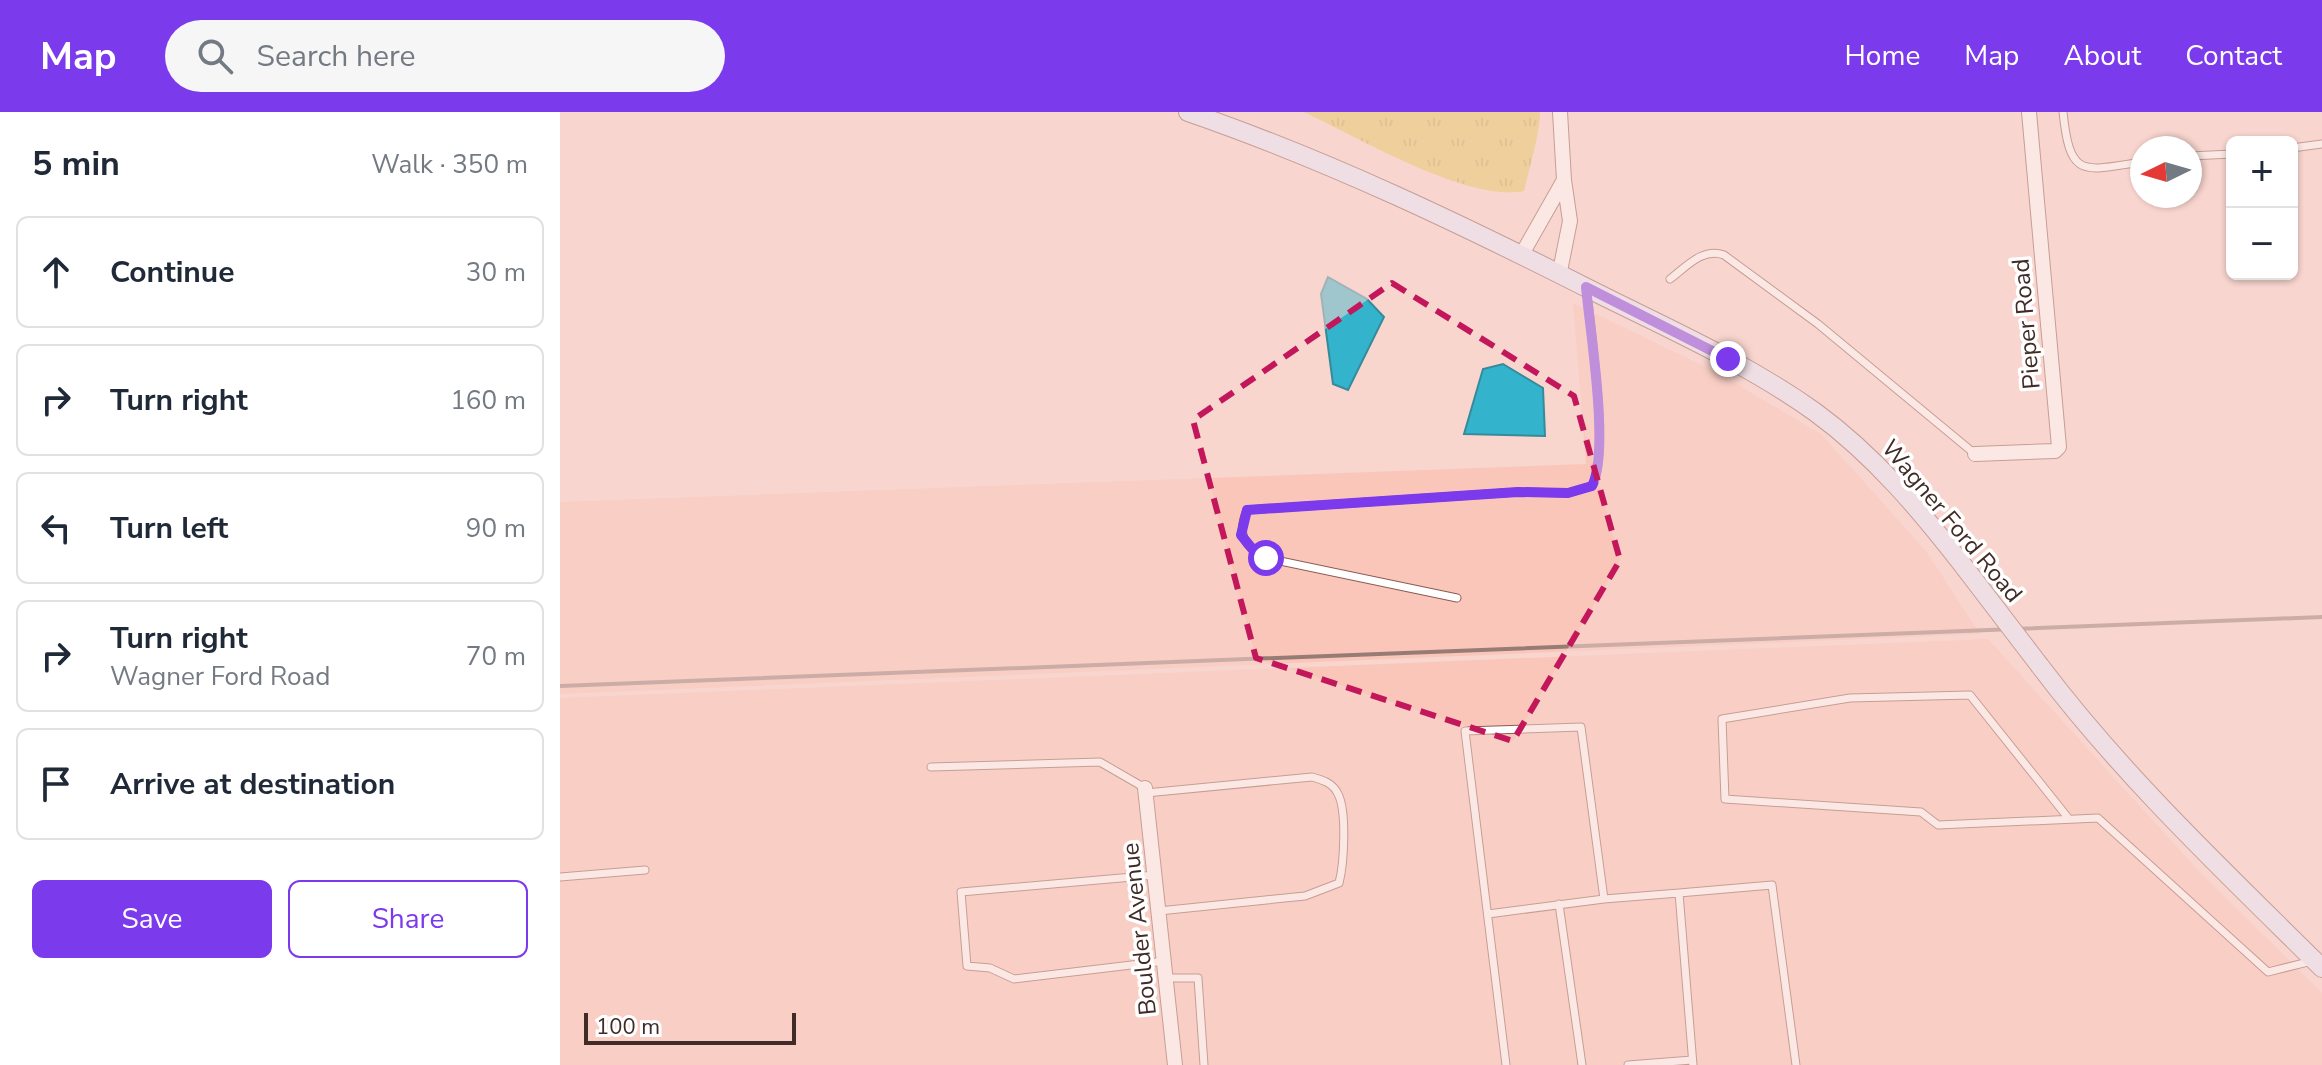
<!DOCTYPE html>
<html lang="en">
<head>
<meta charset="utf-8">
<style>
  body { margin:0; font-family:"Nunito Sans",sans-serif; background:#f6f6f7; color:#1f2937 }
  .controls { position:absolute; right:24px; top:24px; display:grid; overflow:hidden; border-radius:12px; box-shadow:0 2px 6px #0004 }
  .controls button { width:72px; height:72px; display:grid; place-items:center; padding:0; border:0; border-bottom:2px solid #e0e1e3; background:#fff; color:#1f2937; font:40px sans-serif }
  .compass { position:absolute; left:1570px; top:24px; width:72px; height:72px; border-radius:50%; background:#fff; box-shadow:0 2px 6px #0004; rotate:265deg }
  .scale { position:absolute; left:24px; bottom:20px; width:212px; box-sizing:border-box; padding-left:8px; border:4px solid #402b26; border-top:0; font-size:22px; line-height:28px; white-space:nowrap; color:#402b26; -webkit-text-stroke:6px #fff; paint-order:stroke }
  .stop { position:absolute; width:24px; height:24px; margin:-18px; border:6px solid #7c3aed; border-radius:50%; background:#fff }
  .stop.end { background:#7c3aed; border-color:#fff; box-shadow:0 2px 8px #0008 }
  .list { margin:0; padding:0; list-style:none }
  h2 { display:flex; justify-content:space-between; align-items:center; height:104px; margin:0; padding:0 32px; font-size:34px }
  h2 small { font-size:26px; font-weight:400; color:#747a83 }
  .list li { display:grid; grid-template-columns:52px 1fr auto; gap:24px; align-items:center; box-sizing:border-box; height:112px; margin:0 16px 16px; padding:0 16px; border:2px solid #e0e1e3; border-radius:12px }
  .list b { display:block; font-size:30px; white-space:nowrap }
  .list p { margin:0; font-size:26px; white-space:nowrap; color:#747a83 }
  .list em { font-size:26px; font-style:normal; color:#747a83 }
  .actions { display:flex; gap:16px; padding:24px 32px }
  .actions a { flex:1; padding:18px 0; border:2px solid #7c3aed; border-radius:12px; text-align:center; font-size:28px; color:#7c3aed }
  .actions .main { background:#7c3aed; color:#fff }
  .icon { flex:none; width:44px; height:44px; fill:none; stroke:currentColor; stroke-width:2; stroke-linecap:round; stroke-linejoin:round }
  .map { position:relative; flex:none; width:1762px; height:953px; overflow:hidden }
  header { display:flex; align-items:center; gap:48px; box-sizing:border-box; height:112px; padding:0 40px; background:#7c3aed; color:#fff }
  header strong { font-size:38px }
  nav { display:flex; gap:44px; margin-inline-start:auto; font-size:28px }
  .search { width:560px; height:72px; background:#f6f6f7; display:flex; align-items:center; gap:20px; box-sizing:border-box; padding:0 28px; border-radius:44px; color:#747a83; font-size:30px }
  main { display:flex }
  aside { flex:1; background:#fff }
  .map>svg:first-child { display:block }
  .built { fill:#fac6ba }
  .grass { fill:url(#grass-tufts) }
  .water { fill:#33b3cc; stroke:#378a9a; stroke-width:2 }
  .lines { fill:none; stroke-linecap:round; stroke-linejoin:round }
  .service-casing { stroke:#8b5b4f; stroke-width:9 }
  .minor-casing { stroke:#8b5b4f; stroke-width:16 }
  .secondary-casing { stroke:#8b5b4f; stroke-width:20 }
  .service { stroke:#fff; stroke-width:7 }
  .minor { stroke:#fff; stroke-width:14 }
  .secondary { stroke:#e4e9fd; stroke-width:18 }
  .rail { stroke:#977b75; stroke-width:4 }
  .secondary-bridge-casing { stroke:#8b5b4f; stroke-width:20; stroke-linecap:butt }
  .secondary-bridge { stroke:#e4e9fd; stroke-width:18 }
  .route { stroke:#7c3aed; stroke-width:10 }
  .marked { fill:none; stroke:#c2185b; stroke-width:6; stroke-dasharray:16 10; stroke-linejoin:round }
  .labels { text-anchor:middle; dominant-baseline:central; stroke-width:7; stroke-linejoin:round; paint-order:stroke }
  .street-label { font-size:24px; fill:#402b26; stroke:#fff }
</style>
</head>
<body>
<header>
<strong>Map</strong>
<div class="search"><svg class="icon" aria-label="search" viewBox="0 0 24 24"><circle cx="10" cy="10" r="6"/><path d="M15 15l6 6"/></svg>Search here</div>
<nav><a>Home</a><a>Map</a><a>About</a><a>Contact</a></nav>
</header>
<main>
<aside>
<h2>5 min<small>Walk · 350 m</small></h2>
<ul class="list">
<li><svg class="icon" aria-label="ahead" viewBox="0 0 24 24"><path d="M12 20V5M6 11l6-6 6 6"/></svg><div><b>Continue</b></div><em>30 m</em></li>
<li><svg class="icon" aria-label="right" viewBox="0 0 24 24"><path d="M7 20v-9h11M14 6l5 5-5 5"/></svg><div><b>Turn right</b></div><em>160 m</em></li>
<li><svg class="icon" aria-label="left" viewBox="0 0 24 24"><path d="M17 20v-9H6M10 6l-5 5 5 5"/></svg><div><b>Turn left</b></div><em>90 m</em></li>
<li><svg class="icon" aria-label="right" viewBox="0 0 24 24"><path d="M7 20v-9h11M14 6l5 5-5 5"/></svg><div><b>Turn right</b><p>Wagner Ford Road</p></div><em>70 m</em></li>
<li><svg class="icon" aria-label="arrive" viewBox="0 0 24 24"><path d="M6 21V4h12l-3 4 3 4H6"/></svg><div><b>Arrive at destination</b></div></li>
</ul>
<div class="actions"><a class="main">Save</a><a>Share</a></div>
</aside>
<div class="map">
<svg width="1762" height="953" viewBox="0 0 1762 953">
  <defs>
    <pattern id="grass-tufts" width="24" height="20" patternUnits="userSpaceOnUse" patternTransform="scale(2)"><rect width="24" height="20" fill="#e5c760"/><path d="M3 7l-1-3M5 7V3M7 7l1-3M15 17l-1-3M17 17v-4M19 17l1-3" fill="none" stroke="#c6ab53"/></pattern>
  </defs>
  <rect width="100%" height="100%" fill="#f8d6ce"/>
  <path class="built" d="M1013 191 1158 261 1261 322 1366 439 1420 522 0 582V390L1026 352Z
    M1428 527 1637 757 1762 881V953H0V586Z"/>
  <path class="grass" d="M744 0H980C980 21 969 57 964 79 909 91 797 25 744 0Z"/>
  <path class="water" d="M768 165 807 187 824 205 788 278 773 272 761 182Z
    M943 252 983 276 985 324 904 322 923 257Z"/>
  <g class="lines">
    <defs>
      <path id="service" d="M1503 0C1510 67 1522 59 1582 50
        M1732 36 1762 32
        M1630 44 1672 42
        M1110 167C1126 155 1143 135 1164 143L1258 212 1415 342
        M897 486 706 446C683 434 677 422 687 398L958 380 1008 381 1032 374C1050 341 1030 220 1027 177
        M371 655 540 650 585 676
        M586 681 752 665C763 668 773 671 778 682 787 699 784 752 779 771L745 784 599 799
        M1509 707 1410 583 1290 586 1162 607 1165 687 1361 700 1378 713 1538 706 1708 860 1752 849
        M595 763 401 780 407 854 430 856 454 867 605 849
        M0 765 85 758
        M1044 787 1119 781
        M999 792 1022 953
        M928 802 1044 787 1021 615 905 619 946 953
        M606 866H638L644 953
        M1068 953 1132 948
        M1133 953 1119 781 1212 773 1236 953"/>
      <path id="minor" d="M962 142 1004 68
        M1000 159 1010 109 1004 68 1000 0
        M1415 342 1495 339 1499 335 1469 0
        M585 676 615 953"/>
      <path id="secondary" d="M628 0C770 49 903 113 1037 181 1111 218 1188 252 1255 300 1314 343 1361 399 1405 456
        M1480 554C1563 664 1664 759 1762 856"/>
    </defs>
    <use href="#service" class="service-casing"/>
    <use href="#minor" class="minor-casing"/>
    <use href="#secondary" class="secondary-casing"/>
    <use href="#service" class="service"/>
    <use href="#minor" class="minor"/>
    <use href="#secondary" class="secondary"/>
    <path class="rail" d="M0 574 1762 505"/>
    <defs>
      <path id="secondary-bridge" d="M1405 456 1480 554"/>
    </defs>
    <use href="#secondary-bridge" class="secondary-bridge-casing"/>
    <use href="#secondary-bridge" class="secondary-bridge"/>
  </g>
  <g class="lines">
    <path class="route" d="M706 446 694 439 681 423 687 398 958 380 1008 381 1032 374C1050 339 1030 219 1026 175L1168 247"/>
  </g>
  <path d="M0 0H1762V953H0ZM832 171 1014 284 1060 448 953 629 696 546 633 308Z" fill="#f8d6ce" fill-opacity=".55" fill-rule="evenodd"/>
  <path class="marked" d="M832 171 1014 284 1060 448 953 629 696 546 633 308Z"/>
  <g class="labels">
    <g class="street-label">
      <text transform="translate(1466 212) rotate(-95)">Pieper Road</text>
      <text transform="translate(1392 409) rotate(50)">Wagner Ford Road</text>
      <text transform="translate(579 817) rotate(-96)">Boulder Avenue</text>
    </g>
  </g>
</svg>
<div class="controls">
<button>+</button>
<button>−</button>
</div>
<svg class="compass" viewBox="-18 -18 36 36"><path d="M0-13l5 13h-10z" fill="#e53935"/><path d="M0 13l5-13h-10z" fill="#747a83"/></svg>
<div class="scale">100 m</div>
<div class="stop" style="left:706px;top:446px"></div>
<div class="stop end" style="left:1168px;top:247px"></div>
</div>
</main>
</body>
</html>
